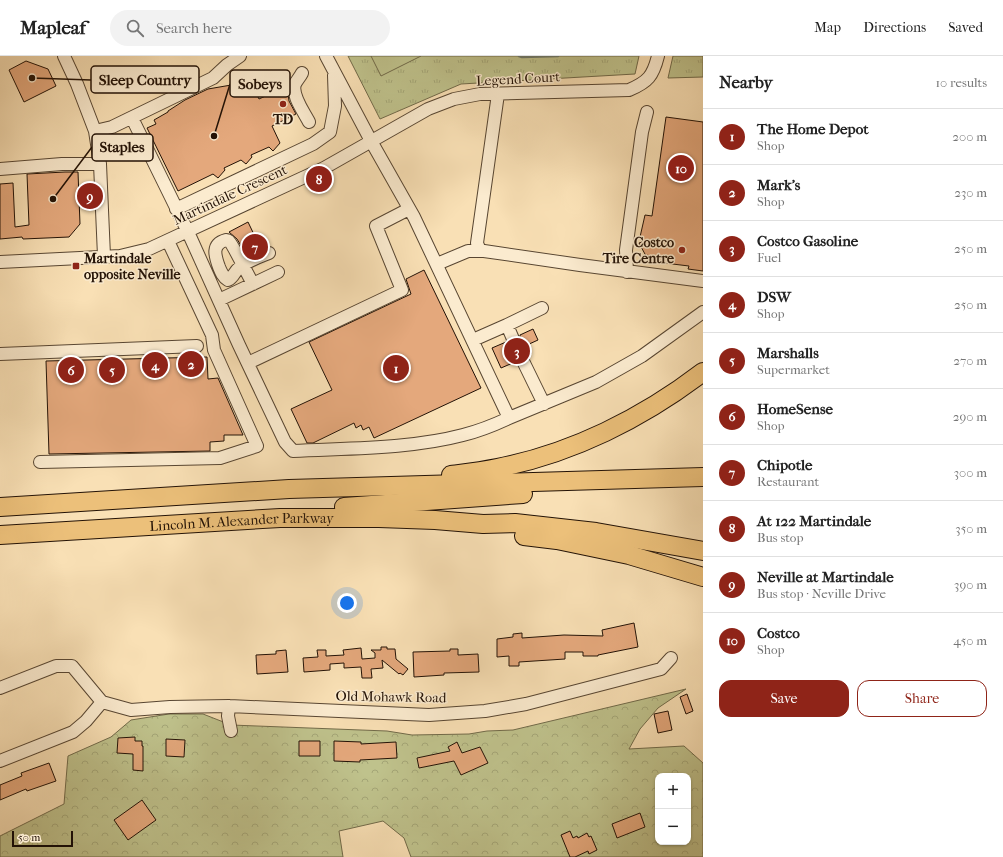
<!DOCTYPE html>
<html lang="en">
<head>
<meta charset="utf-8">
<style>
  body { margin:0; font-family:"IM FELL French Canon",serif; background:#f2f2f2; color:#222 }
  .controls { position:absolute; right:12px; bottom:12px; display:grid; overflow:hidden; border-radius:8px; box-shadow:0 1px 3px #0004 }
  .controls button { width:36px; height:36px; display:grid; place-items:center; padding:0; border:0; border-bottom:1px solid #e0e0e0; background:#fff; color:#222; font:20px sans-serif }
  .scale { position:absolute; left:12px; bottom:10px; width:61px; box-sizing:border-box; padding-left:4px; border:2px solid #231206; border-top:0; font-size:11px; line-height:14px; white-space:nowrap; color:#231206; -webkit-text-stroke:3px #fbebcf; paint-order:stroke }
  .you { position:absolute; left:347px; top:547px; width:14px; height:14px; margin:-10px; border:3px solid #fff; border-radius:50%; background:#1a73e8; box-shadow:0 0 0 6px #1a73e833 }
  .badge { display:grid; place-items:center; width:26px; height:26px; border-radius:50%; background:#8f2418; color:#fff; font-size:13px; font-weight:700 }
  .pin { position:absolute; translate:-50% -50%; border:2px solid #fff; box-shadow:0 1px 4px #0006 }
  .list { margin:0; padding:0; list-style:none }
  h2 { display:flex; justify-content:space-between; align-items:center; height:52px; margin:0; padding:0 16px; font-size:17px }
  h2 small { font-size:13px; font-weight:400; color:#767676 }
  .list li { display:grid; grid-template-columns:26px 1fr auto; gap:12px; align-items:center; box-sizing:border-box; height:56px; padding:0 16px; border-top:1px solid #e0e0e0 }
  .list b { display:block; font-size:15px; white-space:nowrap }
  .list p { margin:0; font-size:13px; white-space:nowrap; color:#767676 }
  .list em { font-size:13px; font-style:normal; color:#767676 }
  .actions { display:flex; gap:8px; padding:12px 16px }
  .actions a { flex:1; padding:9px 0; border:1px solid #8f2418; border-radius:12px; text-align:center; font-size:14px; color:#8f2418 }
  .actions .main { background:#8f2418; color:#fff }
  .icon { flex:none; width:22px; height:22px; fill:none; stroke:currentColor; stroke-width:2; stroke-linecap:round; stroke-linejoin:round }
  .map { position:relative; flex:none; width:703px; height:801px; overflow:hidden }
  header { display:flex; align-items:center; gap:24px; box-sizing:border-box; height:56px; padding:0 20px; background:#fff; border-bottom:1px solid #e0e0e0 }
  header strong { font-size:19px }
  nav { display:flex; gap:22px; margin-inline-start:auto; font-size:14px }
  .search { width:280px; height:36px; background:#f2f2f2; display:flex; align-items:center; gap:10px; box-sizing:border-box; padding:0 14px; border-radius:22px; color:#767676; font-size:15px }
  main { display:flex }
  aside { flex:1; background:#fff }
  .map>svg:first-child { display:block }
  .forest { fill:url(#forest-crowns); stroke:#716a49; fill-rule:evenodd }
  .park { fill:url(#park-tufts); stroke:#716a49 }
  .pitch { fill:#bfc28c; stroke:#716a49 }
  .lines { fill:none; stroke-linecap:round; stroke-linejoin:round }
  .stream { stroke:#6d796b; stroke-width:2.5 }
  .building { fill:#e4a87c; stroke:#231206 }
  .minor-tunnel { stroke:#d9c19b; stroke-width:12; stroke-dasharray:12 6; stroke-linecap:butt }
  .minor-casing { stroke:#584632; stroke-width:14 }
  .highway-casing { stroke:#231206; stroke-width:20 }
  .minor { stroke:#fbebcf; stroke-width:12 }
  .highway { stroke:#ecc07a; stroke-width:18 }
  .poi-dot { fill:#8f2418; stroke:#fbebcf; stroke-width:1.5 }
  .labels { text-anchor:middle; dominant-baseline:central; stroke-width:3; stroke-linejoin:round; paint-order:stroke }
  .street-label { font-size:14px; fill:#231206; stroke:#fbebcf }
  .poi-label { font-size:14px; font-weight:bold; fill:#231206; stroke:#fbebcf }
  .leader { fill:none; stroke:#231206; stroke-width:1.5 }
  .callout-dot { fill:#231206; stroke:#fbebcf; stroke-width:1.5 }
  .callout { fill:#fbebcf; stroke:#231206; stroke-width:1.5 }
  .callout-label { font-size:15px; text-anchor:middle; font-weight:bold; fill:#231206 }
</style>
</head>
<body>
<header>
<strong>Mapleaf</strong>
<div class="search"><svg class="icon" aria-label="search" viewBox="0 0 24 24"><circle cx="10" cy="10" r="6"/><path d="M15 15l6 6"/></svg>Search here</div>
<nav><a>Map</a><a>Directions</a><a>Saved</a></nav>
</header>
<main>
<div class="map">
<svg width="703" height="801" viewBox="0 0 703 801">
  <defs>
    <pattern id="forest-crowns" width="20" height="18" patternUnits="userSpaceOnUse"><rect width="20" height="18" fill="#bfc28c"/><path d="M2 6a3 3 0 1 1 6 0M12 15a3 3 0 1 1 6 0" fill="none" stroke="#a4a677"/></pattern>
    <pattern id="park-tufts" width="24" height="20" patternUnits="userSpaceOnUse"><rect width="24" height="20" fill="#bfc28c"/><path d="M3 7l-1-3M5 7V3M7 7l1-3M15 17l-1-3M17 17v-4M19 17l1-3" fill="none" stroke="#a4a677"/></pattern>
  </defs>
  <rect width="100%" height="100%" fill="#f9e0b5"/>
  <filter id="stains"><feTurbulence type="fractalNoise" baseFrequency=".005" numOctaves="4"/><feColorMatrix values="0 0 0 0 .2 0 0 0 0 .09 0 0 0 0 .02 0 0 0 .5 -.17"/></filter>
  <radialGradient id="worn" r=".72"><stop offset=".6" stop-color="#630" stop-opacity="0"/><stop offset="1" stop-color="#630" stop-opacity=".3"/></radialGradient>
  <path class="forest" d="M686 633 658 652 640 673 629 693 684 690 703 707V801H411L404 782 383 765 339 775 343 801H0V780L64 748 68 700 111 681 131 664 169 658H203L231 669 387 675 412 679 469 678 487 675 513 674ZM658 720H688V786H658Z"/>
  <path class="park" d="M348 0H639L635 18 461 28 380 63Z
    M673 0H703V21L668 22Z"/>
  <path class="pitch" d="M371 0H421L381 20Z"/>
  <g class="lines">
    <path class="stream" d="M519 0 522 1 558 0"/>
  </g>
  <path class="building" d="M26 5 48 13 56 30 24 46 9 14Z
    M249 23 259 43 270 38 272 35 274 36 287 31 289 45 296 58 272 70 280 87 273 95 269 91 251 99 252 101 246 108 241 104 224 112 225 114 218 122 213 118 178 135 147 72 156 68 154 64 168 56V55L185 44 208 33 237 28Z
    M666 61 703 66V215L688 213 689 210 656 206 657 202 650 201 648 199 646 200 639 187 642 186 640 181 645 159 652 160Z
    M65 116H78L80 168 69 181 23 183 22 181 0 183V128L13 127 15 171 29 169 27 118Z
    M248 166 260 191 246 198 237 183 229 176Z
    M424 214 481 332 374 382 369 371 363 374 361 369 356 372 354 367 313 387H307L291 353 332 334 309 286 411 238 406 223Z
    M533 273 538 284 527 289 531 298 529 300 526 297 519 296 516 299 515 306 501 312 492 292 506 286 512 290H516L520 284V279Z
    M207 301 208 323 218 322 243 379H224V385L210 386V395L49 398 46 305Z
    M634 567 638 591 598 599V600H583V596H565V603L519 606V610H509V600L497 601V583L513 581V578L522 577V582L564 579 603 580 602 574Z
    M381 591H387V593H395L396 603 408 613 403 619 400 617 399 618 382 604 383 612 371 613 372 622H362L361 611 344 612V607L330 608V614L304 616 303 602 318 601 317 594H326V600L344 599 343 594 361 592 362 603 375 602V597L371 594H381Z
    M450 593H458V599L478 598 479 616 444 617V619L414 621 413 596 450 595Z
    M286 594 288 616 257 618 256 599 276 598V595Z
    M687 638 693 655 686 658 680 641Z
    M668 655 672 674 658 677 654 658Z
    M135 681V685H142V690H143V715L133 714V698L117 697 118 682Z
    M166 683 185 684 184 701 166 700Z
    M299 685H320V700H299Z
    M334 685 361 686V688L396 686 397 702 360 704V706L334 705Z
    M457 686 462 697 480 691 488 707 461 719 454 705 419 712 417 702 450 695 448 691Z
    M49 707 56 725 27 735 26 733 0 744V729L22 720 21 717Z
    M142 744 156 764 128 784 114 764Z
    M640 757 645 771 617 782 612 768Z
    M570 775 573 782 577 780 578 782 587 777 589 781 591 780 597 794 589 798 588 795 575 801H570L561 779Z"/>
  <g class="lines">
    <path class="minor-tunnel" d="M513 283 522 303"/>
    <defs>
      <path id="minor" d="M64 0 77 28 95 75 100 108 104 200
        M302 17C300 21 297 24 295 28 291 39 304 56 309 66
        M132 62 188 176 239 289 285 386 293 395C348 392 410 393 463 379 479 375 494 369 509 362L414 161 371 85 326 0
        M95 75 112 71 213 22 227 9 240 0
        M0 113 62 108H100
        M176 153 313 88 330 76 335 50 334 19
        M480 195 477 187 498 38
        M0 206 120 200 149 193 324 112 428 53 454 43 480 38 629 34C648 26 653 20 658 0
        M437 208 468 195H484L580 209 703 225
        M627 216 626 194 642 76 647 56
        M253 228C250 223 232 187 229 185 228 184 227 184 226 184 211 188 215 200 219 211 221 216 223 221 228 224 234 221 234 216 239 212 247 205 259 201 269 197
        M219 244 278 216
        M507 269 542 252
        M473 284 507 269 513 283
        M0 298 197 290
        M522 303 544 348
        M248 307 402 234 376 170 409 153
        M509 362 596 326 642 300 703 256
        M40 406 220 402 257 390 214 294 212 279 168 185
        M0 632 56 610H72L102 646 131 654 170 651 229 650 429 659 485 655 526 648 661 613 671 602
        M229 650 228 660 231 675
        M0 705 73 676 86 665 102 646"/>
      <g id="highway">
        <path d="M451 419C466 417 482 415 497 412 571 398 643 362 703 316"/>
        <path d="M0 451 289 433 703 421"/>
        <path d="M344 451 523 438"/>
        <path id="s1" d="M0 479 280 462H379L435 464 483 468 515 467 596 476 703 495"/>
        <path d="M524 480 557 484 629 499 703 521"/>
      </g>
    </defs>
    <use href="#minor" class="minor-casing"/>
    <use href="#highway" class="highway-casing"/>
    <use href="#minor" class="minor"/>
    <use href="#highway" class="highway"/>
  </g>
  <g class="poi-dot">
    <circle cx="283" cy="48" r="4"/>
    <circle cx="682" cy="194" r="4"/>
    <rect x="72" y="206" width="8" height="8" rx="2"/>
  </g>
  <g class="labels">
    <g class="street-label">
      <text transform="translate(518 23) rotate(-3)">Legend Court</text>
      <text transform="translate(230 139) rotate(-25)">Martindale Crescent</text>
      <text stroke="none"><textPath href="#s1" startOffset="242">Lincoln M. Alexander Parkway</textPath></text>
      <text transform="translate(391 641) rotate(1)">Old Mohawk Road</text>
    </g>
    <g class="poi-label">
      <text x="283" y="63">TD</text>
      <text x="674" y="186" text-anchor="end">Costco<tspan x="674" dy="16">Tire Centre</tspan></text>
      <text x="84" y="202" text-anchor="start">Martindale<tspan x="84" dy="16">opposite Neville</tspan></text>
    </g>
  </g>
  <path class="leader" d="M32 22L91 24M214 80L230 28M53 143L92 91"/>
  <g class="callout-dot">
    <circle cx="32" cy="22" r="4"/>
    <circle cx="214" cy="80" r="4"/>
    <circle cx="53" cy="143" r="4"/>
  </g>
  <g class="callout">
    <rect x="91" y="10" width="108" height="27" rx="4"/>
    <rect x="230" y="14" width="60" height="27" rx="4"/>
    <rect x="92" y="78" width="61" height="27" rx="4"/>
  </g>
  <g class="callout-label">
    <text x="145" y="29">Sleep Country</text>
    <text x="260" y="33">Sobeys</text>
    <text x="122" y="96">Staples</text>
  </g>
  <rect width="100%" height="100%" filter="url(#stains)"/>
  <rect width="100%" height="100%" fill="url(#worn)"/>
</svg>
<div class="controls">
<button>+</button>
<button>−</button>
</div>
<div class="scale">50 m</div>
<div class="you"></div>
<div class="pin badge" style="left:396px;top:312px">1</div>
<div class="pin badge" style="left:191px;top:308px">2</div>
<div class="pin badge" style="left:517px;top:295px">3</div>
<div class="pin badge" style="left:155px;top:309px">4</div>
<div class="pin badge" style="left:112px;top:314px">5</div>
<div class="pin badge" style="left:71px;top:314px">6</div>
<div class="pin badge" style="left:255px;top:191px">7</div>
<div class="pin badge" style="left:319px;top:123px">8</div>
<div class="pin badge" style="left:90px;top:140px">9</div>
<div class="pin badge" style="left:681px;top:112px">10</div>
</div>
<aside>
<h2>Nearby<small>10 results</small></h2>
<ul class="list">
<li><span class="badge">1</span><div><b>The Home Depot</b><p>Shop</p></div><em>200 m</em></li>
<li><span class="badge">2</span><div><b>Mark's</b><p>Shop</p></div><em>230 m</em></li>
<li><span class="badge">3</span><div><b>Costco Gasoline</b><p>Fuel</p></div><em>250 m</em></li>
<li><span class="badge">4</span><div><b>DSW</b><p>Shop</p></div><em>250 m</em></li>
<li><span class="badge">5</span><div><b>Marshalls</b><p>Supermarket</p></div><em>270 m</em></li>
<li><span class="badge">6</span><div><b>HomeSense</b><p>Shop</p></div><em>290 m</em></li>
<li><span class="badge">7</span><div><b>Chipotle</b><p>Restaurant</p></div><em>300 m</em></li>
<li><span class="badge">8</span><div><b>At 122 Martindale</b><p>Bus stop</p></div><em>350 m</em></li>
<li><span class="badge">9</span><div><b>Neville at Martindale</b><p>Bus stop · Neville Drive</p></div><em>390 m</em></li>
<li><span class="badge">10</span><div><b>Costco</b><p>Shop</p></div><em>450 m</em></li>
</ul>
<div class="actions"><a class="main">Save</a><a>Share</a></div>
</aside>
</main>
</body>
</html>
